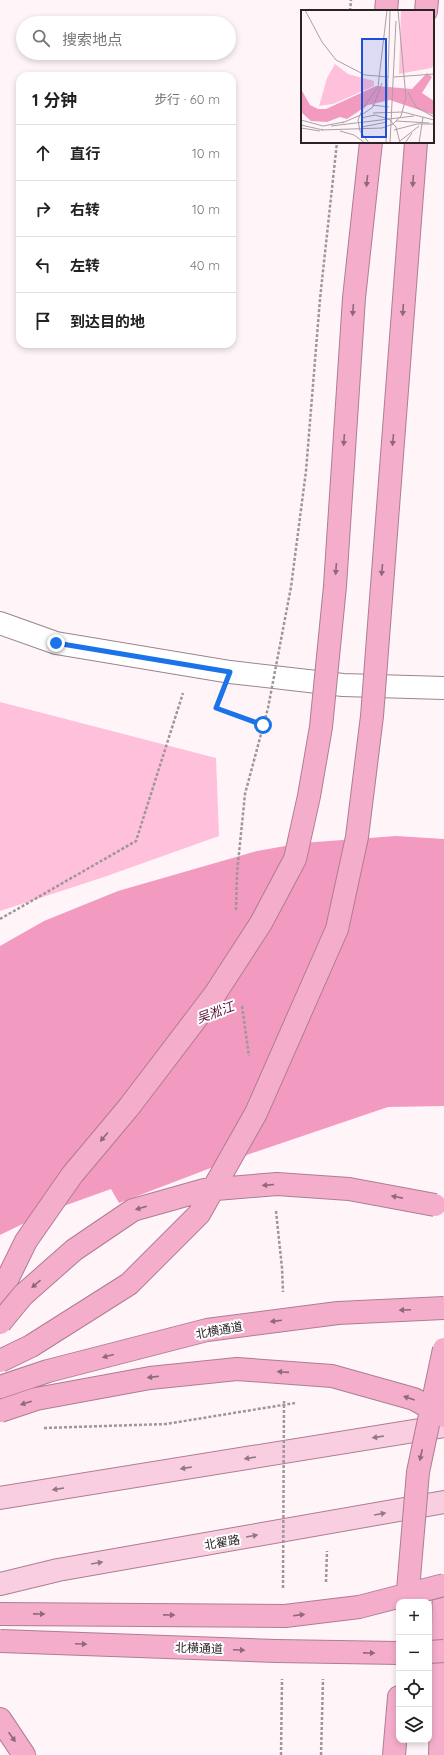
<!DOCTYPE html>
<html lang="zh">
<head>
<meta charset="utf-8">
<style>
  body { margin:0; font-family:Quicksand,"Noto Sans SC",sans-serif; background:#f6f6f6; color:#222 }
  .controls { position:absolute; right:12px; bottom:12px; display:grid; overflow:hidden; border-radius:8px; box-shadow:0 2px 6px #0003 }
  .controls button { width:36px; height:36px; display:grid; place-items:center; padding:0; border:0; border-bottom:1px solid #e0e0e0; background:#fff; color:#222; font:20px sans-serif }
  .stop { position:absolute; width:12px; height:12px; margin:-9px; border:3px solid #1a73e8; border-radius:50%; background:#fff }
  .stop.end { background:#1a73e8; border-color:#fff; box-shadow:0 1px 4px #0008 }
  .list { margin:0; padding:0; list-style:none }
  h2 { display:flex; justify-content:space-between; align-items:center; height:52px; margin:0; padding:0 16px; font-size:17px }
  h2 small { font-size:13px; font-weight:400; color:#767676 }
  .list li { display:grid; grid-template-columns:26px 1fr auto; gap:12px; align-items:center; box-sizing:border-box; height:56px; padding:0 16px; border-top:1px solid #e0e0e0 }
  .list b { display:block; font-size:15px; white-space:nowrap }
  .list em { font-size:13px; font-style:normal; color:#767676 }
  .icon { flex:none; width:22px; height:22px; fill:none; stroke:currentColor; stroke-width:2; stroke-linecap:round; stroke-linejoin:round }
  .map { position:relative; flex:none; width:444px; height:1755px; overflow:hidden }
  .search { position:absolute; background:#fff; box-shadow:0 2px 6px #0003; left:16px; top:16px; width:220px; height:44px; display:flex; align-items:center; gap:10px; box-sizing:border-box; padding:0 14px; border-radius:22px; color:#767676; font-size:15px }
  .panel { position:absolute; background:#fff; box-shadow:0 2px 6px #0003; left:16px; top:72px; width:220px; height:276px; border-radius:12px }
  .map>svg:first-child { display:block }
  .green { fill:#fec0da }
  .water { fill:#f39ac1 }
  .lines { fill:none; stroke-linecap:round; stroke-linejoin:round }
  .minor-casing { stroke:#9a858d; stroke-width:24 }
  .major-casing { stroke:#ae7d92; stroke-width:24 }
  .highway-casing { stroke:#ae7d92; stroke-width:24 }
  .path { stroke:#9f969a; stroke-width:2.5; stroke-dasharray:3 2; stroke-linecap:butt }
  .minor { stroke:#fff; stroke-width:22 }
  .major { stroke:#f8cee0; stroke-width:22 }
  .highway { stroke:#f4adcb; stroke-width:22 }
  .highway-bridge-casing { stroke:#ae7d92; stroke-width:24; stroke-linecap:butt }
  .path-bridge { stroke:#9f969a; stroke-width:2.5; stroke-dasharray:3 2; stroke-linecap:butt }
  .highway-bridge { stroke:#f4adcb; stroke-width:22 }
  .oneway { fill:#906879 }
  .oneway2 { fill:#927884 }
  .route { stroke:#1a73e8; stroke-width:5 }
  .labels { text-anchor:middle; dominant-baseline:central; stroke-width:4; stroke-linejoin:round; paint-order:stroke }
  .street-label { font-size:12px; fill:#2c2327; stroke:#fff }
  .water-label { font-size:13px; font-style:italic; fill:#590b37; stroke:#fff }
  .inset-road { fill:none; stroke:#aba1a5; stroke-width:1 }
  .view { fill:#1d4ed8; fill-opacity:0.15; stroke:#1d4ed8; stroke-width:2 }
  .inset-edge { fill:none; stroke:#2c2327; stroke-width:2 }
</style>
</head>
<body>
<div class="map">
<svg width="444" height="1755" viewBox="0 0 444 1755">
  <rect width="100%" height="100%" fill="#fff5f9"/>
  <path class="green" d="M0 702 216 758 219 836 104 877 0 911Z"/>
  <path class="water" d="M396 836 444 839V1106L388 1107 229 1161 119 1203 111 1189 47 1212 0 1235V946L44 921 118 891 257 851 302 843Z"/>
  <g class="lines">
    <defs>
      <path id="minor" d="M0 623 56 643 230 672 343 685 444 688"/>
      <path id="major" d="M0 1498 444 1426
        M0 1584 58 1570 444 1502"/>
      <path id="highway" d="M386 11 387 0
        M426 11 427 0
        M0 1294 26 1241 72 1175 129 1107
        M0 1719 24 1755
        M394 1755 399 1697
        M440 1755 444 1586"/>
    </defs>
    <use href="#minor" class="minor-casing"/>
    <use href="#major" class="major-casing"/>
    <use href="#highway" class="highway-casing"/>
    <path class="path" d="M350 11 351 0
      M220 698 216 708 263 725
      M0 919 136 841 183 693
      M44 1428 166 1424 295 1403
      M326 1582 327 1551
      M321 1755 323 1679"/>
    <use href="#minor" class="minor"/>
    <use href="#major" class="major"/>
    <use href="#highway" class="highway"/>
    <defs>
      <path id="highway-bridge" d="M129 1107 215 994 261 923 295 859 309 796 321 727 335 586 354 298 371 142
        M0 1323 23 1295 74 1250 133 1210 204 1190 277 1184 349 1189 435 1205
        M0 1361 31 1346 129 1284 199 1214 256 1113 337 929 357 837 372 716 416 142
        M0 1387 48 1371 207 1330 338 1313 444 1308
        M0 1411 36 1399 150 1378 237 1369 332 1376 414 1399 444 1416
        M407 1602 418 1472 444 1349
        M0 1614 285 1616 359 1607 444 1585
        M0 1641 276 1651 399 1653
        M429 1652 444 1651"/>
    </defs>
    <use href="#highway-bridge" class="highway-bridge-casing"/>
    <path class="path-bridge" d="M236 910 237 873 245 794 268 708 291 587 306 471 320 299 337 142
      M242 1006 249 1056
      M276 1211 282 1268 283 1292
      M283 1588 284 1401
      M281 1755 282 1679"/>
    <use href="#highway-bridge" class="highway-bridge"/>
  </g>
  <defs><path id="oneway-solid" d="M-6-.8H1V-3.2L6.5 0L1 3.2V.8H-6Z"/></defs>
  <g class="oneway">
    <use href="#oneway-solid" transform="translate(367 181) rotate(96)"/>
    <use href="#oneway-solid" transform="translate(413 181) rotate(94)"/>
    <use href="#oneway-solid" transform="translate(353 310) rotate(94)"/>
    <use href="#oneway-solid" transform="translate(403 310) rotate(94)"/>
    <use href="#oneway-solid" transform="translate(344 440) rotate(94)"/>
    <use href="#oneway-solid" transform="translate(393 440) rotate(95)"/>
    <use href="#oneway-solid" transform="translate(336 569) rotate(94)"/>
    <use href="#oneway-solid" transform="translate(382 570) rotate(95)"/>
    <use href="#oneway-solid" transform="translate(104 1137) rotate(130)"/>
    <use href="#oneway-solid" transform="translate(268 1185) rotate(175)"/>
    <use href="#oneway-solid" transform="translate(397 1197) rotate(-169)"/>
    <use href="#oneway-solid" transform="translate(141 1208) rotate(164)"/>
    <use href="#oneway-solid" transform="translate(36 1284) rotate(139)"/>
    <use href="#oneway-solid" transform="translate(405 1310) rotate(177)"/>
    <use href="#oneway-solid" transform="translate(276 1321) rotate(173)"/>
    <use href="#oneway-solid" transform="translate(108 1356) rotate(165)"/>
    <use href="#oneway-solid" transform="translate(283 1372) rotate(-176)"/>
    <use href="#oneway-solid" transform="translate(153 1377) rotate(173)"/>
    <use href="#oneway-solid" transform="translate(409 1398) rotate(-161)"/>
    <use href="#oneway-solid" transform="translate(26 1403) rotate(163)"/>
    <use href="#oneway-solid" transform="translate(421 1455) rotate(102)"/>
    <use href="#oneway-solid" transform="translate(39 1614) rotate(1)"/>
    <use href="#oneway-solid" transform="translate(169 1615) rotate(1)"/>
    <use href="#oneway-solid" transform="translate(299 1615) rotate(-7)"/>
    <use href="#oneway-solid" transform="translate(81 1644) rotate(2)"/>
    <use href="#oneway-solid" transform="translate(239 1650) rotate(2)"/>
    <use href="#oneway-solid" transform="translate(369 1653) rotate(1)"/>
    <use href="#oneway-solid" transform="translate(12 1737) rotate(55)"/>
  </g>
  <g class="oneway2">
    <use href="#oneway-solid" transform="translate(378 1437) rotate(171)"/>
    <use href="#oneway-solid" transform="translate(250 1458) rotate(171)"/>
    <use href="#oneway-solid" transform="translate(186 1468) rotate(171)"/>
    <use href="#oneway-solid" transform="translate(58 1489) rotate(171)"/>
    <use href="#oneway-solid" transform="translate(380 1514) rotate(-10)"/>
    <use href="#oneway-solid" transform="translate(252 1536) rotate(-10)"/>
    <use href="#oneway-solid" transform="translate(97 1563) rotate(-10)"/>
  </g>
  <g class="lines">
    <path class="route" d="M56 643 230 672 216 708 263 725"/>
  </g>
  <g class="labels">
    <g class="street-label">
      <text transform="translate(219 1330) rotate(-10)">北横通道</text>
      <text transform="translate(222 1542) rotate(-10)">北翟路</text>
      <text transform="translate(199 1648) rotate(2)">北横通道</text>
    </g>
    <g class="water-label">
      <text transform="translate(215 1012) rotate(-20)">吴淞江</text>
    </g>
  </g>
  <g transform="translate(301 10)">
    <rect width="133" height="133" fill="#fff5f9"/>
    <path d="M100 0H133V56L130 58 98 64ZM34 54 47 64 73 71V76L32 94 18 96 26 68Z" fill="#fec0da"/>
    <path d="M126 63 131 67 121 83 133 91V105L89 90 67 95 46 109 39 107 26 112 10 111 0 102V79L9 95 17 99H25L75 76 111 79Z" fill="#f39ac1"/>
    <path class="inset-road" d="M4 0 21 32 35 50 64 65 88 67M93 67 133 64M107 82 115 97 133 107M71 95 88 97M72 103 102 102 133 110M60 108 74 105 88 109 95 117 99 133M0 110 22 116 43 112M95 111 128 113M41 113 62 104 72 97 81 73M0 115 22 120M30 116 113 106M61 117 86 112M0 118 19 121M20 120 81 118 92 114 100 106 105 88 97 0M93 120 116 114H133M39 121 53 125 64 133M99 131 118 116M68 133 59 121 57 110 62 98 77 77 86 0M85 133 89 0M89 133 95 11M104 133 111 123M118 133 122 107"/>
    <path class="view" d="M61 29H85V127H61Z"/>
    <rect width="133" height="133" class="inset-edge"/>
  </g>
</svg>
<div class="controls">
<button>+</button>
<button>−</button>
<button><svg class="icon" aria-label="locate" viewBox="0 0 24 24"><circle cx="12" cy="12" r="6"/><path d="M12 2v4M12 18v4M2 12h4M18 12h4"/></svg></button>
<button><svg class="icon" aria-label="layers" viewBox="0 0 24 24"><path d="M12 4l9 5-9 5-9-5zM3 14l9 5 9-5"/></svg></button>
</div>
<div class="stop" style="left:263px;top:725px"></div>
<div class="stop end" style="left:56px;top:643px"></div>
<div class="search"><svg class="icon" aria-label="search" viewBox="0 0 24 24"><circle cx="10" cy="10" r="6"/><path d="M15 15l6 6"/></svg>搜索地点</div>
<section class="panel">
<h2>1 分钟<small>步行 · 60 m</small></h2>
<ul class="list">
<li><svg class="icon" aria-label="ahead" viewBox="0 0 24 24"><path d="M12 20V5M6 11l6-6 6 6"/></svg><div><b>直行</b></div><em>10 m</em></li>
<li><svg class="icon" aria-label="right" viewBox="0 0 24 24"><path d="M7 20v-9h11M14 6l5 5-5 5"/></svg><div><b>右转</b></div><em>10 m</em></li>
<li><svg class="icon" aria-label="left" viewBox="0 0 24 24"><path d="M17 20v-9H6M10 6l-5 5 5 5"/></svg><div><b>左转</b></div><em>40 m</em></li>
<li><svg class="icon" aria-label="arrive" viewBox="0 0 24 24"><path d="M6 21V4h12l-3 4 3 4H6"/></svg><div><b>到达目的地</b></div></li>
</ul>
</section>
</div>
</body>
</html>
